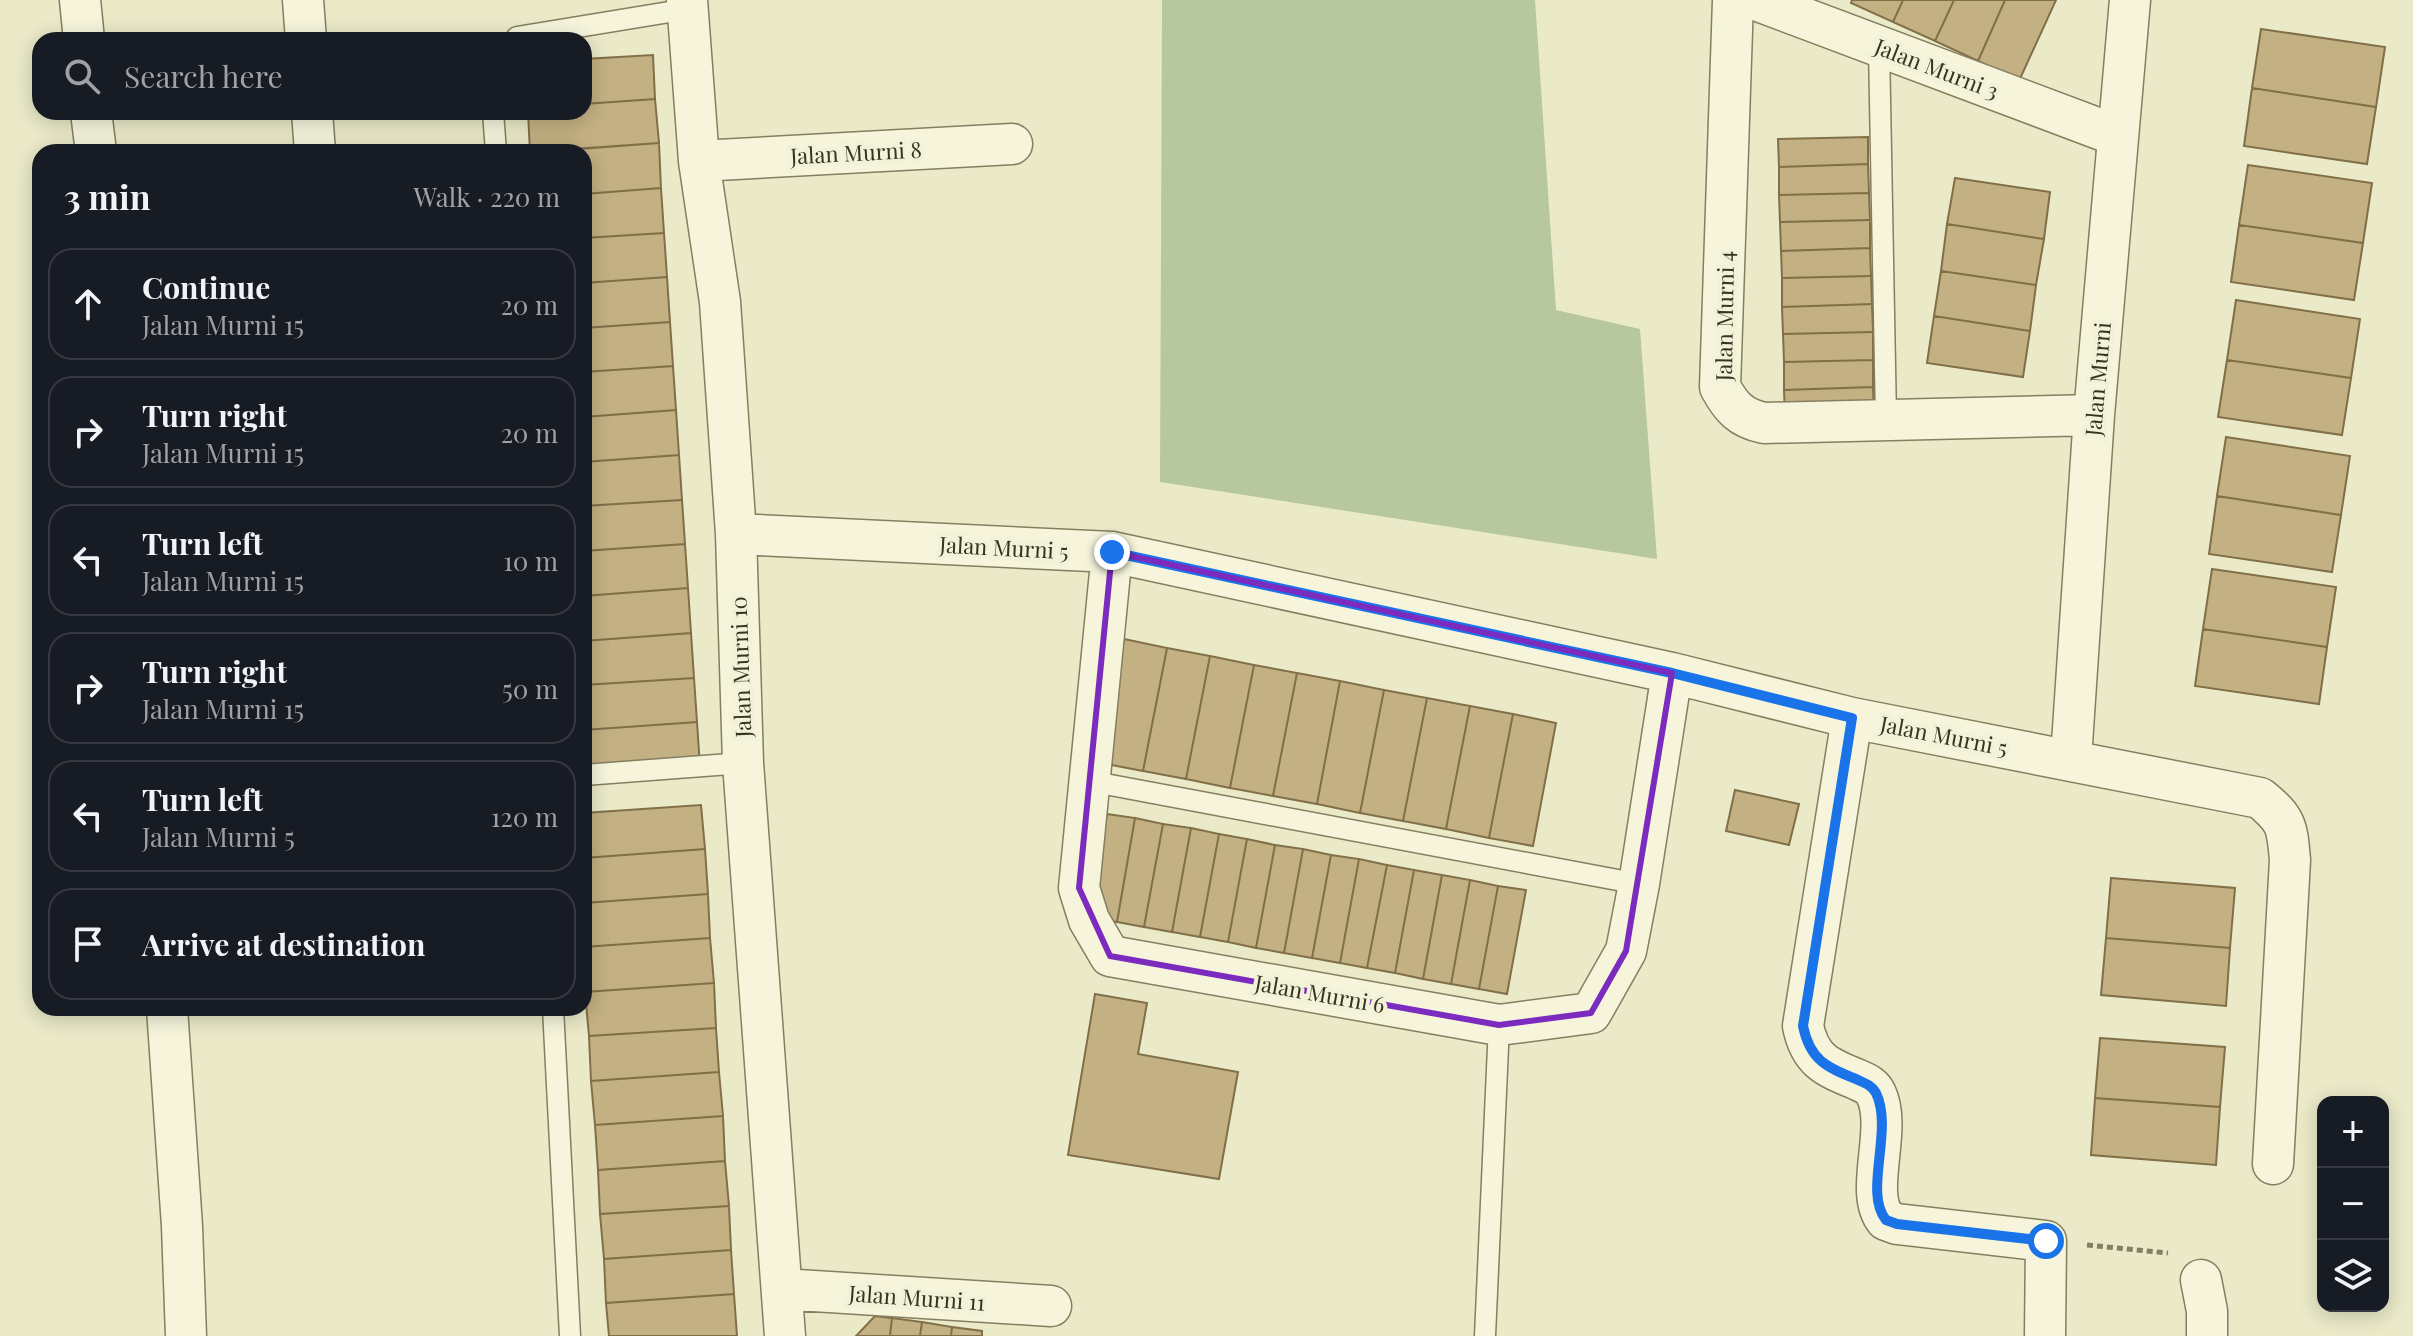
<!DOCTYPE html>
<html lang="en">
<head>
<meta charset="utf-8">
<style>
  body { margin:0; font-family:"Playfair Display",serif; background:#20242c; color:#f1f3f6 }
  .controls { position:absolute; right:24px; bottom:24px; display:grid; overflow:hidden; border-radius:16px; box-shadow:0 4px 20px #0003 }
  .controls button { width:72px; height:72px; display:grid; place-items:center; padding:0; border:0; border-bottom:2px solid #363941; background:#171b24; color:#f1f3f6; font:40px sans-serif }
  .stop { position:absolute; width:24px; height:24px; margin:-18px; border:6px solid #1a73e8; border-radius:50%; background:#fff }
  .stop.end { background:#1a73e8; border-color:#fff; box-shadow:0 2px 8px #0008 }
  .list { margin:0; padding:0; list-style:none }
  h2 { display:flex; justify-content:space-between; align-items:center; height:104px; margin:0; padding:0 32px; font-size:34px }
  h2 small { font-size:26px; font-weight:400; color:#9ea1a6 }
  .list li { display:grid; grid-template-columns:52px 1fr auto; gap:24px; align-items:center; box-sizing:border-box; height:112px; margin:0 16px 16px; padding:0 16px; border:2px solid #363941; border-radius:24px }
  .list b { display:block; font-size:30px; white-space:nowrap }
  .list p { margin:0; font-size:26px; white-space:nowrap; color:#9ea1a6 }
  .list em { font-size:26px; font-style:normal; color:#9ea1a6 }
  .icon { flex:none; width:44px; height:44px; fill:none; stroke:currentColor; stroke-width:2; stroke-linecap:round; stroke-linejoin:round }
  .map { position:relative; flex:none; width:2413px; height:1336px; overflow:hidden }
  .search { position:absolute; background:#171b24; box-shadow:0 4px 20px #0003; left:32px; top:32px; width:560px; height:88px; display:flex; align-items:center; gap:20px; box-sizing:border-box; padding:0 28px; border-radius:24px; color:#9ea1a6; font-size:30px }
  .panel { position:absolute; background:#171b24; box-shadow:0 4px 20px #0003; left:32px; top:144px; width:560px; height:872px; border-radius:24px }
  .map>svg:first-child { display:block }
  .green { fill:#b7c79e }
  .building { fill:#c4b183; stroke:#816f48; stroke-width:2 }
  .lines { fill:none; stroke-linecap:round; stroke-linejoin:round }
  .lane-casing { stroke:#857e5f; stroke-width:23 }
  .street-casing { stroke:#857e5f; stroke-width:43 }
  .path { stroke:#857e5f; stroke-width:5; stroke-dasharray:6 4; stroke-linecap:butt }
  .lane { stroke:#f6f5dc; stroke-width:20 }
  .street { stroke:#f6f5dc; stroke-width:40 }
  .route { stroke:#1a73e8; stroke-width:10 }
  .marked { fill:none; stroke:#7b2cbf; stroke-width:6; stroke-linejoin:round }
  .labels { text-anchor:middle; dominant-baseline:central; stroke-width:8; stroke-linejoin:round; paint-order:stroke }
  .street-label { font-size:22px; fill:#373221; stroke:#f2f2d8 }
</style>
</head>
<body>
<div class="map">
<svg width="2413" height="1336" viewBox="0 0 2413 1336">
  <rect width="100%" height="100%" fill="#eaeac9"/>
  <path class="green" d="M1162 0H1535L1556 310 1640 329 1657 559 1160 482Z"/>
  <path class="building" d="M1852 0H1903L1893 22 1851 3Z
    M1903 0H1954L1935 41 1893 22Z
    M1954 0H2005L1978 61 1935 41Z
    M2005 0H2056L2019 81 1978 61Z
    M2261 29 2385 47 2376 107 2252 88Z
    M653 55 655 99 584 104V59Z
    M2252 88 2376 107 2367 164 2244 146Z
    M655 99 659 143 530 152 528 112H584V104Z
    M1868 137V164L1779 167 1778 139Z
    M659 143 661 188 584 194V152H540Z
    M1868 164 1869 193 1779 195V167Z
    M2248 165 2372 183 2363 243 2239 225Z
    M1955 178 2050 192 2044 239 1947 224Z
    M661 188 664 233 584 238V194Z
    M1869 193 1870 220 1780 222 1779 195Z
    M1870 220V248L1781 251 1780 222Z
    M1947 224 2044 239 2036 285 1941 271Z
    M2239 225 2363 243 2354 300 2231 282Z
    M664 233 667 277 584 283V238Z
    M1870 248 1871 276 1782 278 1781 251Z
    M1941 271 2036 285 2030 331 1934 316Z
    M1871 276 1872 304 1782 307V278Z
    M667 277 670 322 584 328V283Z
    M2236 300 2360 319 2351 378 2227 360Z
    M1872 304 1873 332 1783 334 1782 307Z
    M1934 316 2030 331 2023 377 1927 363Z
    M670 322 673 366 584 372V328Z
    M1873 332V360L1784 362 1783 334Z
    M1873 360V387L1784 390V362Z
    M2227 360 2351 378 2342 435 2218 417Z
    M673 366 676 410 584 417V372Z
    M1873 387 1874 415 1785 417 1784 390Z
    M676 410 679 455 584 462V417Z
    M2226 437 2350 456 2341 515 2217 496Z
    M679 455 682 500 584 506V462Z
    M2217 496 2341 515 2332 572 2209 554Z
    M682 500 685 544 584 551V506Z
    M685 544 688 588 584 596V551Z
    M2212 569 2336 587 2327 647 2203 629Z
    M688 588 691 633 584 641V596Z
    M2203 629 2327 647 2319 704 2195 686Z
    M691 633 694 678 584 685V641Z
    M1124 639 1167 648 1143 771 1101 763Z
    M1167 648 1210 656 1186 779 1143 771Z
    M1210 656 1254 665 1230 788 1186 779Z
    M1254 665 1297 673 1273 796 1230 788Z
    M1297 673 1340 681 1317 804 1273 796Z
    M694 678 697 722 584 730V685Z
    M1340 681 1384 690 1360 813 1317 804Z
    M1384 690 1427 698 1403 821 1360 813Z
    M1427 698 1470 706 1446 829 1403 821Z
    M1470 706 1513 714 1489 838 1446 829Z
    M1513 714 1556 723 1533 846 1489 838Z
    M697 722 700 767 584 775V730Z
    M1735 790 1799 804 1789 845 1726 831Z
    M701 805 705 849 584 858V813Z
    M1107 814 1135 818 1117 922 1089 917Z
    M1135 818 1163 824 1144 927 1117 922Z
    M1163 824 1191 828 1172 932 1144 927Z
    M1191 828 1219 834 1200 937 1172 932Z
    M1219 834 1247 839 1228 942 1200 937Z
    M1247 839 1275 845 1256 948 1228 942Z
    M1275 845 1303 849 1284 953 1256 948Z
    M705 849 708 894 584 903V858Z
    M1303 849 1331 855 1312 958 1284 953Z
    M1331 855 1359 859 1340 963 1312 958Z
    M1359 859 1387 865 1367 968 1340 963Z
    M1387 865 1414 870 1395 973 1367 968Z
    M1414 870 1442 875 1423 979 1395 973Z
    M1442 875 1470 880 1451 984 1423 979Z
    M2111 878 2235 888 2230 948 2106 938Z
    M1470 880 1498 886 1479 989 1451 984Z
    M1498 886 1526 890 1507 994 1479 989Z
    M708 894 710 938 584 947V903Z
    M710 938 714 983 585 992 584 947Z
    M2106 938 2230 948 2226 1006 2101 995Z
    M714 983 716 1028 589 1036 585 992Z
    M1095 994 1147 1003 1138 1054 1238 1072 1219 1179 1068 1155Z
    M716 1028 719 1072 591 1081 589 1036Z
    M2100 1038 2225 1047 2220 1107 2095 1098Z
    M719 1072 723 1116 595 1125 591 1081Z
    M2095 1098 2220 1107 2216 1165 2091 1155Z
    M723 1116 725 1161 598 1170 595 1125Z
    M725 1161 729 1206 600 1214 598 1170Z
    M729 1206 731 1250 604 1259 600 1214Z
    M731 1250 734 1294 606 1303 604 1259Z
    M734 1294 737 1336H609L606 1303Z
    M875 1316 892 1318 890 1336H856Z
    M892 1318 922 1322 920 1336H890Z
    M922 1322 952 1327 951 1336H920Z
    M952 1327 982 1331V1336H951Z"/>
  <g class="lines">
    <defs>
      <path id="lane" d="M515 40 517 37 688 9
        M1879 47 1886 419
        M493 112 496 152
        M584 775 743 763
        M1089 781 1639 884
        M553 1008 570 1336
        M1485 1336 1499 1025"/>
      <path id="street" d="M80 0 84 40
        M303 0 306 40
        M687 0 699 161 720 302 736 534 743 763 785 1336
        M1733 0 1720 387C1731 407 1740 418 1764 423L2094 415
        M1756 0 2118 136
        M91 112 96 152
        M312 112 315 152
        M699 161 1012 144
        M736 534 1112 552 1672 673 1852 718 2260 798C2287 820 2287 826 2290 860L2273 1164
        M1112 552 1079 888 1089 920 1110 956 1499 1025 1591 1013 1626 951 1639 884 1672 673
        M1852 718 1803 1026C1810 1060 1826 1067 1856 1079 1864 1083 1872 1085 1876 1094 1893 1130 1863 1192 1886 1220L1897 1224 2046 1241 2045 1336
        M2071 759 2094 415 2130 0
        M167 1008 182 1226 186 1336
        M2201 1280 2207 1311V1336
        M782 1289 1051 1306"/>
    </defs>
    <use href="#lane" class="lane-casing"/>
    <use href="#street" class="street-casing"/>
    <path class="path" d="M2087 1245 2168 1253"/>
    <use href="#lane" class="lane"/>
    <use href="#street" class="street"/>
  </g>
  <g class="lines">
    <path class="route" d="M1112 552 1672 673 1852 718 1803 1026C1810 1060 1826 1067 1856 1079 1864 1083 1872 1085 1876 1093 1894 1130 1863 1192 1886 1220L1897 1224 2046 1241"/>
  </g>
  <path class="marked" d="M1112 552 1672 673 1626 951 1591 1013 1499 1025 1110 956 1079 888Z"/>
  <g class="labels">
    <g class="street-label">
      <text transform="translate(1937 68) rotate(21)">Jalan Murni 3</text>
      <text transform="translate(856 152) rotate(-3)">Jalan Murni 8</text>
      <text transform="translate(1724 316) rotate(-89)">Jalan Murni 4</text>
      <text transform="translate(2097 379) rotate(-85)">Jalan Murni</text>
      <text transform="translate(1004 547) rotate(3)">Jalan Murni 5</text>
      <text transform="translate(740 667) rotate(-92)">Jalan Murni 10</text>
      <text transform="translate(1944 735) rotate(11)">Jalan Murni 5</text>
      <text transform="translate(1320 993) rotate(10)">Jalan Murni 6</text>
      <text transform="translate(917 1297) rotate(4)">Jalan Murni 11</text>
    </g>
  </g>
</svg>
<div class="controls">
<button>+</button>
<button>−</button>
<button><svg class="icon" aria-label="layers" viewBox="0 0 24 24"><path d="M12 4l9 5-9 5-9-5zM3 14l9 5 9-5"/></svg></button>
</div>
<div class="stop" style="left:2046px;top:1241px"></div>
<div class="stop end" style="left:1112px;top:552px"></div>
<div class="search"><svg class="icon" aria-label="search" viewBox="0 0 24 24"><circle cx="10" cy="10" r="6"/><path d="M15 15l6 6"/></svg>Search here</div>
<section class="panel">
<h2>3 min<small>Walk · 220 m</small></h2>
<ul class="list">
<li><svg class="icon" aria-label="ahead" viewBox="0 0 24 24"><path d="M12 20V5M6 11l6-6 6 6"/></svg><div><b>Continue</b><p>Jalan Murni 15</p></div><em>20 m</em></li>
<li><svg class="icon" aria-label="right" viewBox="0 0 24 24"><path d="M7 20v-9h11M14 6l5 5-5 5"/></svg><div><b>Turn right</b><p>Jalan Murni 15</p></div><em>20 m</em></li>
<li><svg class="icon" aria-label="left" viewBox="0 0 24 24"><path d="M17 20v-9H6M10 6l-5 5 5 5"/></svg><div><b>Turn left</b><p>Jalan Murni 15</p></div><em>10 m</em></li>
<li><svg class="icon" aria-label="right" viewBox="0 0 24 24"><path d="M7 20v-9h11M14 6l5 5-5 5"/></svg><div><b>Turn right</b><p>Jalan Murni 15</p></div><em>50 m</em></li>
<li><svg class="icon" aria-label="left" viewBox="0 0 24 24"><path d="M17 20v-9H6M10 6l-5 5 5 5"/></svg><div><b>Turn left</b><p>Jalan Murni 5</p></div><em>120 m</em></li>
<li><svg class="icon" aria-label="arrive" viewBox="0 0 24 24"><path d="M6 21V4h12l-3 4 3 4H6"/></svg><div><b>Arrive at destination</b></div></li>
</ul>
</section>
</div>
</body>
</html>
